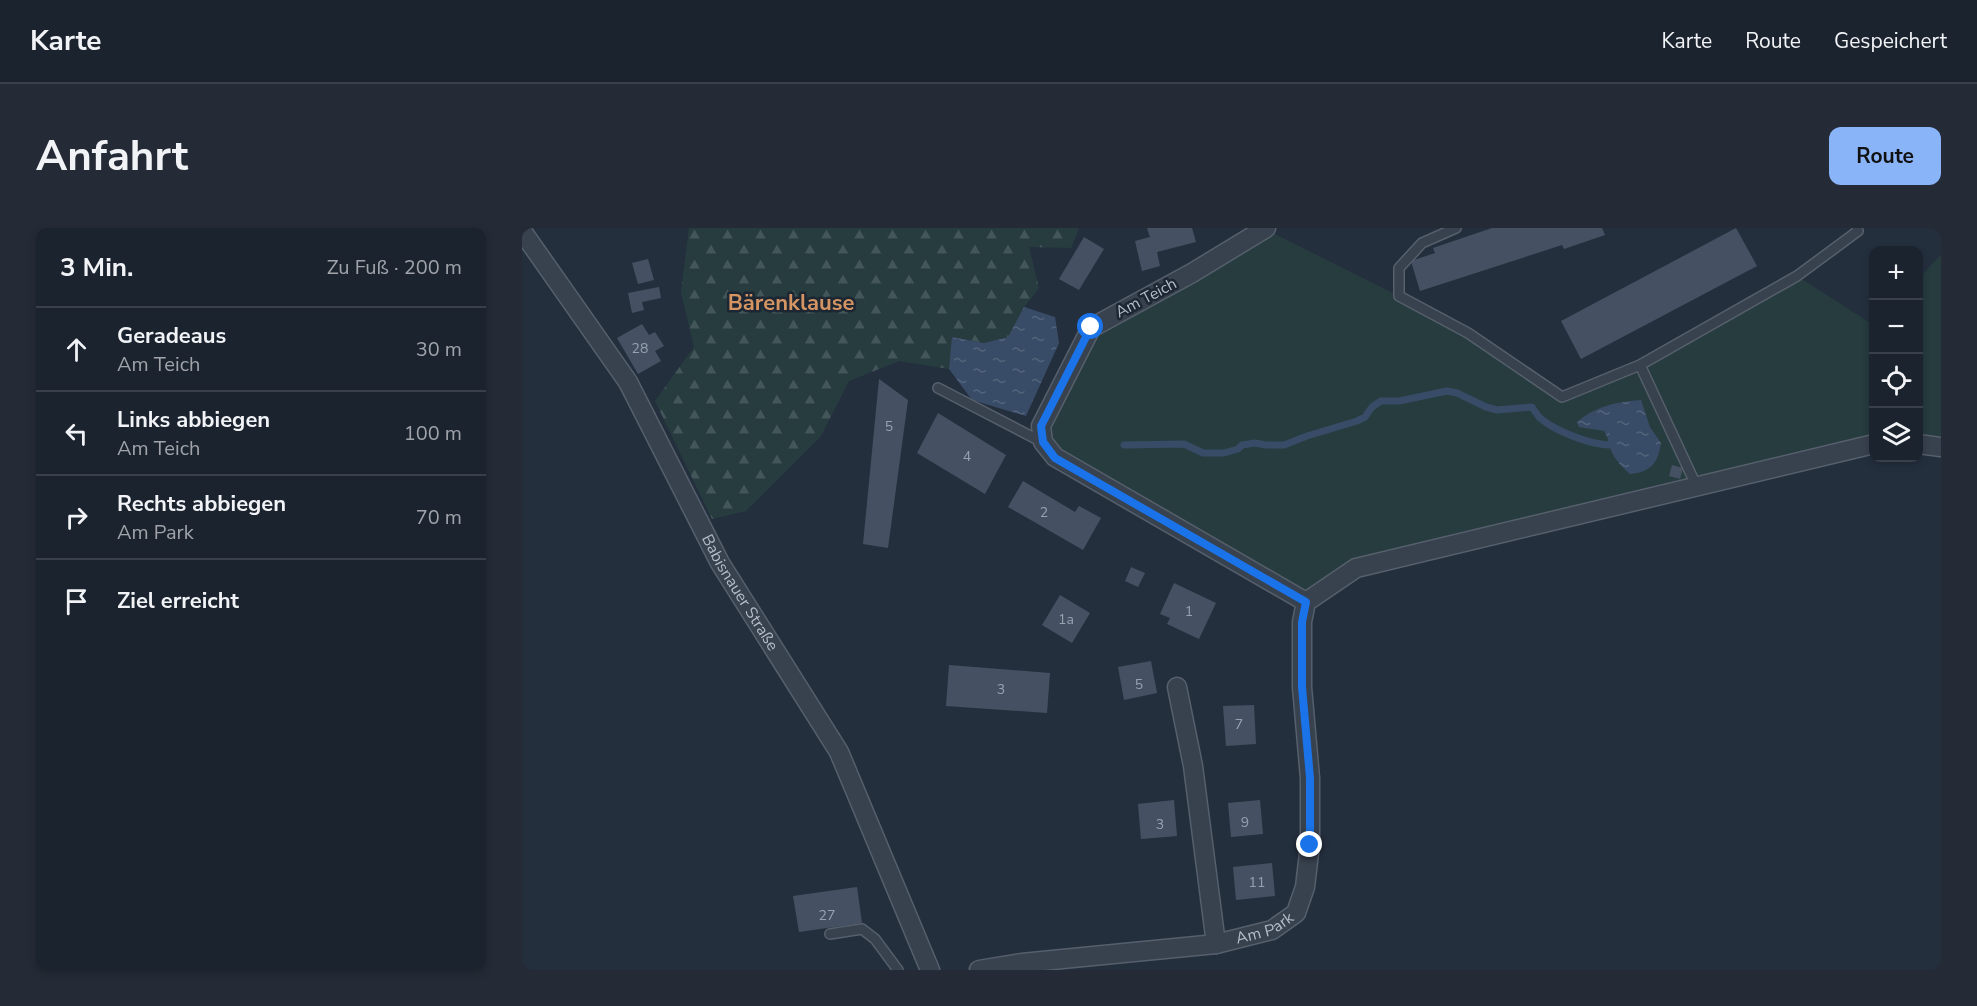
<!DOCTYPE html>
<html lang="de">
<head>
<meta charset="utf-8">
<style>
  body { margin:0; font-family:"Nunito Sans",sans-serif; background:#242b36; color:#f1f3f6 }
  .controls { position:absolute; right:18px; top:18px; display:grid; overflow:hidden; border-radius:12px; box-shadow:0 3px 9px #0003 }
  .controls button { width:54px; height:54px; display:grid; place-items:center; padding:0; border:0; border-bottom:2px solid #39404a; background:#1b232e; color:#f1f3f6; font:30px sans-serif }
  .stop { position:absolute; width:18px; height:18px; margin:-14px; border:4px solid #1a73e8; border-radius:50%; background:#fff }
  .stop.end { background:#1a73e8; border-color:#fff; box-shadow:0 2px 6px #0008 }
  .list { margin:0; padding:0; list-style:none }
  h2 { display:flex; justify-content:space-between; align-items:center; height:78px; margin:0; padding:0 24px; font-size:26px }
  h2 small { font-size:20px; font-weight:400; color:#a0a4aa }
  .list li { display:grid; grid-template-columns:39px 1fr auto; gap:18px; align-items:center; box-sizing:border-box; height:84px; padding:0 24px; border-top:2px solid #39404a }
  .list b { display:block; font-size:22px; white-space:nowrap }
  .list p { margin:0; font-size:20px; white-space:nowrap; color:#a0a4aa }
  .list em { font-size:20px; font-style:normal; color:#a0a4aa }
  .icon { flex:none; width:33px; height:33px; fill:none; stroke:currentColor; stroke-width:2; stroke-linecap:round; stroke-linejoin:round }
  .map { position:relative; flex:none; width:1419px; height:742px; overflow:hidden; border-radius:12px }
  header { display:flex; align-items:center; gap:36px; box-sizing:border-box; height:84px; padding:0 30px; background:#1b232e; border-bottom:2px solid #39404a }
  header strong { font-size:28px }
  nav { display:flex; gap:33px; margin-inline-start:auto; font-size:21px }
  .intro { display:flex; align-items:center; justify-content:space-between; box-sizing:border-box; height:144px; padding:0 36px }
  h1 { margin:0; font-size:42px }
  .button { padding:15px 27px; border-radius:12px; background:#8ab4f8; color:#111; font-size:21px; font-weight:700 }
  main { display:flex; gap:36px; padding:0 36px }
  aside { flex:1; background:#1b232e; border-radius:12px; box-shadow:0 3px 9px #0003 }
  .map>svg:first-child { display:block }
  .green { fill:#263c3f }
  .forest { fill:url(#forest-firs) }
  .water { fill:url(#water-ripples) }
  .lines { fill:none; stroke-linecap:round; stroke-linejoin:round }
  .stream { stroke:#394c67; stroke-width:7 }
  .building { fill:#455162 }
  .service-casing { stroke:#565f6c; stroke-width:12 }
  .minor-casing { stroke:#565f6c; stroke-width:21 }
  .service { stroke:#38414e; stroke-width:9 }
  .minor { stroke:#38414e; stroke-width:18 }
  .route { stroke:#1a73e8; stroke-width:8 }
  .labels { text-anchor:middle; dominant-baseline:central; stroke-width:5; stroke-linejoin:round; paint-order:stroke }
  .number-label { font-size:14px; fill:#98a1af }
  .street-label { font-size:16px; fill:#b4bcc9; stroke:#1d2633 }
  .district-label { font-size:22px; font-weight:bold; fill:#d59563; stroke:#1d2633 }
</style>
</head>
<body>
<header>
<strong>Karte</strong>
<nav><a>Karte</a><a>Route</a><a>Gespeichert</a></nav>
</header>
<div class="intro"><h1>Anfahrt</h1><a class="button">Route</a></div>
<main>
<aside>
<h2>3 Min.<small>Zu Fuß · 200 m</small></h2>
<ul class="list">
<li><svg class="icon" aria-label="ahead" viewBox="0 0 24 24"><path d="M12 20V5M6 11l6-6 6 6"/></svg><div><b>Geradeaus</b><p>Am Teich</p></div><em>30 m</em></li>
<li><svg class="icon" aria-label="left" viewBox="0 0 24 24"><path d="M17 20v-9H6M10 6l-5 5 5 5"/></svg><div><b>Links abbiegen</b><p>Am Teich</p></div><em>100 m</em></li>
<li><svg class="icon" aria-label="right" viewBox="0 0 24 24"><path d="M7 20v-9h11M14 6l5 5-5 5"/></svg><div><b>Rechts abbiegen</b><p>Am Park</p></div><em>70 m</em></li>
<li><svg class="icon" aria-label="arrive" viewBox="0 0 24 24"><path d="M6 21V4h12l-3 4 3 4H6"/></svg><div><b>Ziel erreicht</b></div></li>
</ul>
</aside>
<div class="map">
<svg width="1419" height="742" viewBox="0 0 1419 742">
  <defs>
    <pattern id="forest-firs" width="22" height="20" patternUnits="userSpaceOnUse" patternTransform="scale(1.5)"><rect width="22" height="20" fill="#263c3f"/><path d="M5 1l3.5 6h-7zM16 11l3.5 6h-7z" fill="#435659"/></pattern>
    <pattern id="water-ripples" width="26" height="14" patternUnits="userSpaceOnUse" patternTransform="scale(1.5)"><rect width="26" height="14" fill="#394c67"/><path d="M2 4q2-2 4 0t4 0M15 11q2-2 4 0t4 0" fill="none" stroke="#53647b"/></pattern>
  </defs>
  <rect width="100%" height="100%" fill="#242f3e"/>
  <path class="green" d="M743 1 877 68 946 105 1040 168 1118 137 1275 48 1350 96 1351 95V216L834 340 784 374 521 214 569 100Z
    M1419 27V219L1397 216V50Z"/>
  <path class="forest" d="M167 0H557L549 20 507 19 517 60 502 79 486 109 462 115 431 109 427 141 377 133 327 153 299 208 224 283 190 291 133 173 172 119 159 64Z"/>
  <path class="water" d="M502 79 533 89 537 115 504 188 450 172 427 141 430 109 462 115 486 109Z
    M1119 172 1128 199 1139 215C1136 235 1129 244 1108 246 1101 240 1092 231 1089 222 1086 215 1087 210 1082 203L1057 199 1055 194C1074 178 1095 174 1119 172Z"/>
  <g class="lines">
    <path class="stream" d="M602 217 662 216 681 225H702L716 221 720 217 733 215 744 217H762L785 208 835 193 843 189 850 179 859 173H877L925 163 935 165 964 179 975 182 1010 179C1012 182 1015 187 1018 190 1033 203 1069 217 1088 217"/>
  </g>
  <path class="building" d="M625 0H670L674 14 635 24 638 38 620 43 613 13 628 9Z
    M970 0H1080L1083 7 1042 21 1040 17 898 63 889 33 913 25 911 20Z
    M1214 0 1235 38 1059 131 1039 93Z
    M562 9 582 21 557 62 537 51Z
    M126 31 132 52 116 56 110 35Z
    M137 59 139 70 120 74 122 82 110 85 106 65Z
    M120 96 127 107 133 104 142 118 133 123 139 133 116 146 95 110Z
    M357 151 386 172 366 320 341 316Z
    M416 185 484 227 463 266 395 225Z
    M1150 237 1161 240 1158 251 1147 248Z
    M501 253 553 284 557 278 579 290 561 322 486 279Z
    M609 339 623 345 616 359 603 353Z
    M652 355 694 375 677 411 645 396 648 390 638 386Z
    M538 367 568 385 550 415 520 397Z
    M629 433 635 465 602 472 596 439Z
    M427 437 528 445 525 485 424 478Z
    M732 477 734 516 704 518 701 478Z
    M652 572 655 608 619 611 616 576Z
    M738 572 741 606 709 609 706 575Z
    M750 635 753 668 714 672 711 639Z
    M335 659 340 695 277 704 271 668Z"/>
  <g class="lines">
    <defs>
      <path id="service" d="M934 0 900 15 877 40V68L946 105 1040 169 1118 137
        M416 160 520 214
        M1174 257 1118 137 1275 48 1336 3 1335 0
        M308 706 340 701 353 711 376 742"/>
      <g id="minor">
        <path d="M744 0 670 45 569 100 519 198 521 214 533 229 784 374"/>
        <path id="s1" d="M0 3 106 154 198 335 317 524 408 742"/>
        <path d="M1396 216 1419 219"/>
        <path d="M655 459 671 538 694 716"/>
        <path id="s2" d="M457 742 500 735 694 716 750 702 774 685 783 659 788 617V550L780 459V394L784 374 834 340 1352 216"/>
      </g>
    </defs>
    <use href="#service" class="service-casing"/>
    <use href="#minor" class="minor-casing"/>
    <use href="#service" class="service"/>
    <use href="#minor" class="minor"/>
  </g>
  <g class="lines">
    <path class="route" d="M569 99 519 198 521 214 533 230 784 374 780 394V459L788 550V617"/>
  </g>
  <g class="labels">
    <g class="number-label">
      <text x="118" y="120">28</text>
      <text x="367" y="198">5</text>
      <text x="445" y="228">4</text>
      <text x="522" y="284">2</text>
      <text x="667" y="383">1</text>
      <text x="544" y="391">1a</text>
      <text x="617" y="456">5</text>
      <text x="479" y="461">3</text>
      <text x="717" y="496">7</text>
      <text x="723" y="594">9</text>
      <text x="638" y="596">3</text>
      <text x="735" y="654">11</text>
      <text x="305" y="687">27</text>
    </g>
    <g class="street-label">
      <text transform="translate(624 70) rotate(-28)">Am Teich</text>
      <text stroke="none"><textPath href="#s1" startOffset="423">Babisnauer Straße</textPath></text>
      <text stroke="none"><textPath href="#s2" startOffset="290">Am Park</textPath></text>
    </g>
    <g class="district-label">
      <text x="269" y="75">Bärenklause</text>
    </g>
  </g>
</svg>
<div class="controls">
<button>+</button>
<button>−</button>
<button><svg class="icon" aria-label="locate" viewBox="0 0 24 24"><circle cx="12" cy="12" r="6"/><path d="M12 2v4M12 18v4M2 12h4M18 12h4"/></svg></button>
<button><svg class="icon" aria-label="layers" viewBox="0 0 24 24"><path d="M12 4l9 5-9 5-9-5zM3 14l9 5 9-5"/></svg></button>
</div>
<div class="stop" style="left:569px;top:99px"></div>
<div class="stop end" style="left:788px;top:617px"></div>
</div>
</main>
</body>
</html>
